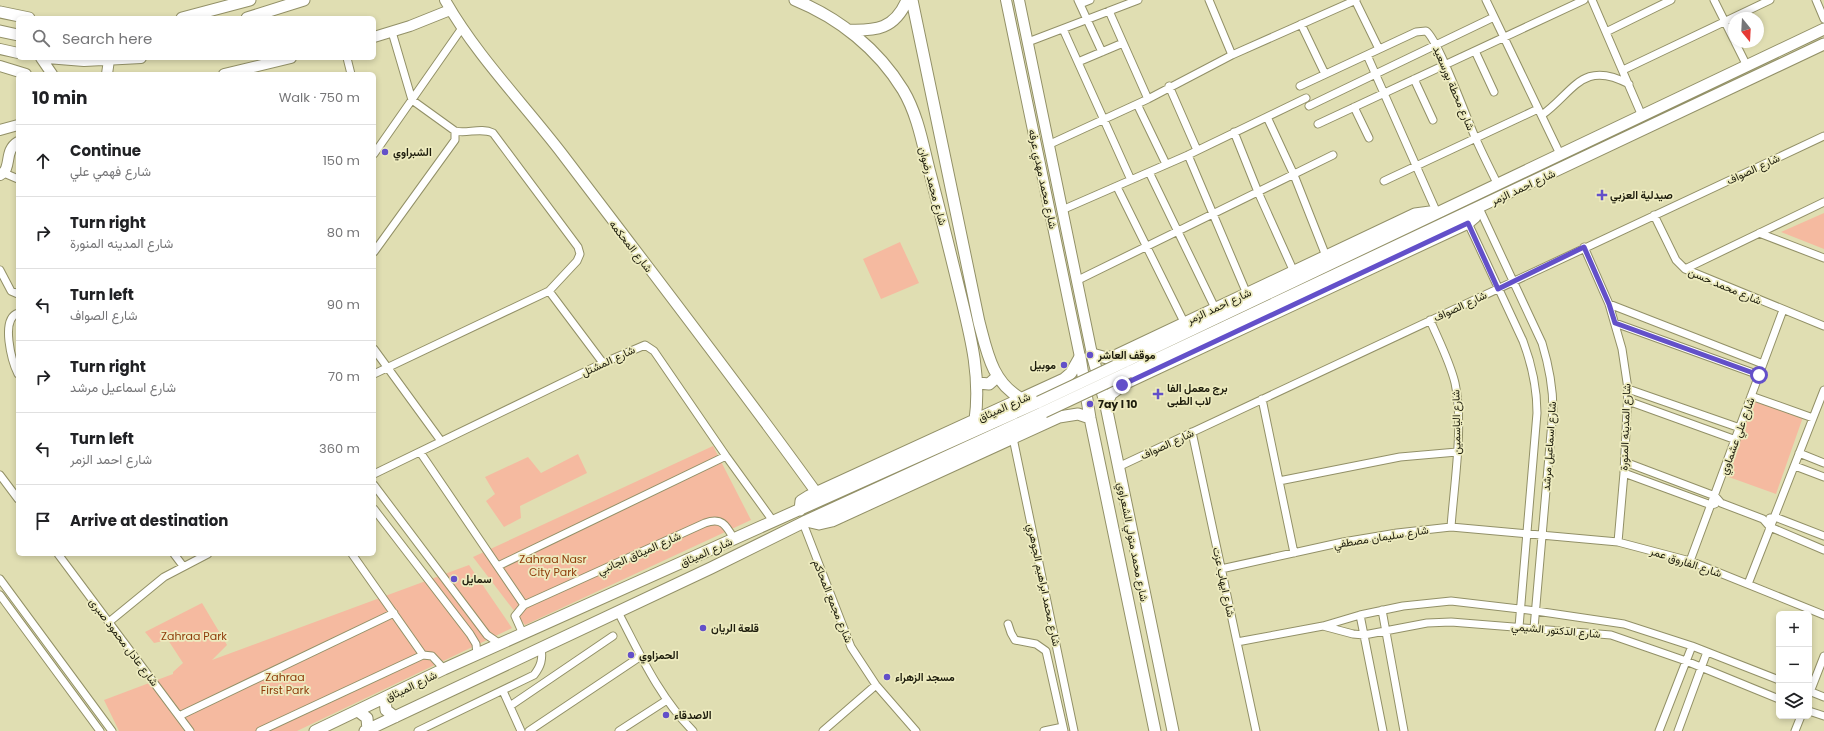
<!DOCTYPE html>
<html lang="en">
<head>
<meta charset="utf-8">
<style>
  body { margin:0; font-family:Poppins,Vazirmatn,sans-serif; background:#f2f2f2; color:#202124 }
  .controls { position:absolute; right:12px; bottom:12px; display:grid; overflow:hidden; border-radius:6px; box-shadow:0 2px 6px #0003 }
  .controls button { width:36px; height:36px; display:grid; place-items:center; padding:0; border:0; border-bottom:1px solid #e0e0e0; background:#fff; color:#202124; font:20px sans-serif }
  .compass { position:absolute; left:1728px; top:12px; width:36px; height:36px; border-radius:50%; background:#fff; box-shadow:0 2px 6px #0003; rotate:162deg }
  .stop { position:absolute; width:12px; height:12px; margin:-9px; border:3px solid #6350c9; border-radius:50%; background:#fff }
  .stop.end { background:#6350c9; border-color:#fff; box-shadow:0 1px 4px #0008 }
  .list { margin:0; padding:0; list-style:none }
  h2 { display:flex; justify-content:space-between; align-items:center; height:52px; margin:0; padding:0 16px; font-size:17px }
  h2 small { font-size:13px; font-weight:400; color:#757577 }
  .list li { display:grid; grid-template-columns:26px 1fr auto; gap:12px; align-items:center; box-sizing:border-box; height:72px; padding:0 16px; border-top:1px solid #e0e0e0 }
  .list b { display:block; font-size:15px; white-space:nowrap }
  .list p { margin:0; font-size:13px; white-space:nowrap; color:#757577 }
  .list em { font-size:13px; font-style:normal; color:#757577 }
  .icon { flex:none; width:22px; height:22px; fill:none; stroke:currentColor; stroke-width:2; stroke-linecap:round; stroke-linejoin:round }
  .map { position:relative; flex:none; width:1824px; height:731px; overflow:hidden }
  .search { position:absolute; background:#fff; box-shadow:0 2px 6px #0003; left:16px; top:16px; width:360px; height:44px; display:flex; align-items:center; gap:10px; box-sizing:border-box; padding:0 14px; border-radius:6px; color:#757577; font-size:15px }
  .panel { position:absolute; background:#fff; box-shadow:0 2px 6px #0003; left:16px; top:72px; width:360px; height:484px; border-radius:6px }
  .map>svg:first-child { display:block }
  .green { fill:#f5baa0 }
  .lines { fill:none; stroke-linecap:round; stroke-linejoin:round }
  .street-casing { stroke:#929067; stroke-width:9 }
  .secondary-casing { stroke:#929067; stroke-width:12 }
  .primary-casing { stroke:#929067; stroke-width:13 }
  .street { stroke:#fff; stroke-width:7 }
  .secondary { stroke:#fff; stroke-width:10 }
  .primary { stroke:#fff; stroke-width:11 }
  .primary-bridge-casing { stroke:#929067; stroke-width:13; stroke-linecap:butt }
  .primary-bridge { stroke:#fff; stroke-width:11 }
  .route { stroke:#6350c9; stroke-width:5 }
  .poi-dot { fill:#6350c9; stroke:#edebbf; stroke-width:1.5 }
  .labels { text-anchor:middle; dominant-baseline:central; stroke-width:3.5; stroke-linejoin:round; paint-order:stroke }
  .street-label { font-size:11px; fill:#1d1c0c; stroke:#edebbf }
  .poi-label { font-size:11px; font-weight:bold; fill:#1d1c0c; stroke:#edebbf; text-anchor:start }
  .park-label { font-size:11px; fill:#8e3c0b; stroke:#edebbf }
</style>
</head>
<body>
<div class="map">
<svg width="1824" height="731" viewBox="0 0 1824 731">
  <rect width="100%" height="100%" fill="#e0deb2"/>
  <path class="green" d="M1824 213V249L1781 232Z
    M900 242 919 283 881 299 863 259Z
    M1754 400 1803 417 1776 494 1726 476Z
    M713 446 751 520 525 625 473 557Z
    M578 454 587 473 520 506 521 518 504 527 486 501 495 494 485 477 528 457 541 473Z
    M469 565 512 628 297 731H119L104 700 173 674V672L183 663 168 640 154 643 145 632 202 603 227 645 212 660Z"/>
  <g class="lines">
    <defs>
      <path id="street" d="M1078 0 1102 52
        M1209 0 1232 55
        M1355 0 1379 49
        M1486 0 1560 154
        M1592 0 1642 116
        M1714 0 1734 40
        M1816 0 1824 19
        M1080 4 1090 0
        M1109 11 1148 99
        M1301 24 1325 74
        M1063 29 1131 180
        M1606 32 1671 0
        M1028 42 1138 0
        M1735 42 1747 66
        M1475 51 1494 92
        M1367 55 1437 213
        M347 58 351 74
        M1078 62 1123 43
        M1623 70 1770 0
        M1414 79 1433 120
        M1169 86 1197 150
        M1300 86 1416 32 1426 31C1438 39 1467 119 1475 137 1482 153 1490 169 1498 185
        M1137 104 1166 164
        M1309 106 1494 17
        M1354 107 1369 138
        M1542 115C1574 92 1582 59 1629 84
        M1267 117 1294 175 1326 256
        M1318 124 1584 0
        M1234 132 1258 192 1294 272
        M1048 145 1148 99 1232 55 1356 0
        M374 154 462 28
        M1188 155 1247 294
        M1149 172 1215 308
        M4 173 18 179
        M1384 181 1538 109
        M1117 187 1184 322
        M1479 208 1542 343C1549 366 1553 386 1553 410L1534 628
        M1062 210 1188 155 1306 98
        M1654 215 1676 260 1685 269 1824 326
        M1468 223 1523 341C1532 365 1537 387 1537 413L1519 627
        M1759 233 1824 258
        M1584 247 1609 304 1622 349 1628 389 1624 473 1618 542
        M374 252 455 140V131
        M1685 269 1824 202
        M0 270 11 291 18 294
        M1076 281 1333 155
        M549 291 603 363
        M1609 304 1763 364
        M18 313C0 319 12 362 18 374
        M1430 320C1439 341 1450 362 1455 383 1464 424 1454 485 1451 527
        M1615 323 1759 375
        M374 349 441 441
        M374 374 549 291 577 261 580 254 578 247 493 133C481 127 467 134 455 131L412 100 392 32
        M1628 389 1740 428
        M1751 396 1813 418
        M1262 399 1294 553
        M1628 401 1736 440
        M1192 432 1256 731
        M1013 438 1074 731
        M420 452 524 605
        M1799 453 1824 463
        M1625 462 1715 496 1721 503 1763 519 1770 527 1824 550
        M1795 466 1824 477
        M1118 467 1824 136
        M1624 473 1711 505 1715 504
        M374 474 603 363 645 345 654 351 726 456 773 521
        M0 475 18 499
        M1279 481 1400 457 1457 452
        M374 485 487 635 500 644
        M374 509 470 634 476 644 477 655
        M1770 518 1775 517 1824 536
        M803 523 851 647 876 685 916 731
        M58 554 190 731
        M174 554 183 566
        M352 554 423 655
        M1690 561 1783 310
        M498 566 726 456
        M1221 569 1343 542 1397 533 1451 527 1618 542 1690 561 1824 615
        M0 579 112 731
        M1748 584 1824 390
        M0 595 100 731
        M1382 610 1404 731
        M618 612C640 654 659 697 693 731
        M1360 615 1383 731
        M109 622 164 577 208 554
        M1008 624 1011 633 1015 640 1036 644 1046 651 1064 731
        M1323 626 1353 634 1364 635 1427 623 1451 622 1611 635 1686 661 1779 699
        M523 634 515 616 524 605 705 523C722 517 726 525 734 539
        M1237 642 1323 626 1360 615 1403 606 1451 601 1536 611 1624 624 1692 646 1779 680
        M503 691 521 731
        M1809 691 1824 697
        M1810 692 1824 656
        M510 706 613 636
        M1809 711 1824 716
        M179 716 394 613
        M260 731 423 655 432 656 444 669
        M418 731 534 675C541 666 543 659 541 648
        M529 731 641 656
        M619 731 667 700
        M823 731 876 685
        M1044 731 1063 727
        M1659 731 1692 646
        M1678 731 1707 652
        M1795 731 1801 716"/>
      <path id="secondary" d="M445 0C476 55 524 104 563 155 648 267 734 378 816 492
        M1006 0 1080 357
        M1019 0 1092 354
        M374 37 410 26 450 10
        M0 49 18 53
        M41 58 52 74
        M47 58 84 61 141 58
        M0 66 26 74
        M107 74 109 60
        M224 74 291 58
        M0 130 18 125
        M0 175C13 168 3 151 18 142"/>
      <path id="primary" d="M795 0C839 18 878 49 903 90 918 115 923 146 930 173 941 215 951 256 961 297 971 338 981 377 975 420
        M912 0 979 322C987 352 992 383 1022 399
        M0 12 29 18
        M182 18 250 0
        M247 18 304 0
        M848 30C876 31 895 29 907 0
        M0 31 18 35
        M1092 354 1106 406 1173 731
        M1092 354 1107 358 1117 355 1415 214 1430 212
        M1080 357 1090 418 1155 731
        M1124 362 1824 29
        M1129 372 1824 44
        M978 383 989 384 997 377
        M1106 406 1111 394 1126 383 1468 223 1475 217 1479 208
        M800 510 801 501 809 496 1064 379 1071 373 1080 357
        M806 521 819 524 832 521 1059 417 1078 414 1090 418
        M385 698 386 710 395 717
        M358 711 367 718 368 730
        M315 731 444 669 1039 402
        M365 731 711 568 806 521 1044 412"/>
    </defs>
    <use href="#street" class="street-casing"/>
    <use href="#secondary" class="secondary-casing"/>
    <use href="#primary" class="primary-casing"/>
    <use href="#street" class="street"/>
    <use href="#secondary" class="secondary"/>
    <use href="#primary" class="primary"/>
    <defs>
      <path id="primary-bridge" d="M1039 402 1124 362
        M1044 412 1129 372"/>
    </defs>
    <use href="#primary-bridge" class="primary-bridge-casing"/>
    <use href="#primary-bridge" class="primary-bridge"/>
  </g>
  <g class="lines">
    <path class="route" d="M1122 385 1468 223 1498 289 1584 247 1609 304 1615 323 1759 375"/>
  </g>
  <g class="poi-dot">
    <circle cx="385" cy="152" r="4"/>
    <path d="M1600 189h4v4h4v4h-4v4h-4v-4h-4v-4h4z"/>
    <circle cx="1090" cy="355" r="4"/>
    <circle cx="1064" cy="365" r="4"/>
    <path d="M1156 388h4v4h4v4h-4v4h-4v-4h-4v-4h4z"/>
    <circle cx="1090" cy="404" r="4"/>
    <circle cx="454" cy="579" r="4"/>
    <circle cx="703" cy="628" r="4"/>
    <circle cx="631" cy="655" r="4"/>
    <circle cx="887" cy="677" r="4"/>
    <circle cx="666" cy="715" r="4"/>
  </g>
  <g class="labels">
    <g class="street-label">
      <text transform="translate(1454 88) rotate(67)">شارع محطة بورسعيد</text>
      <text transform="translate(1753 169) rotate(-25)">شارع الصواف</text>
      <text transform="translate(1043 179) rotate(78)">شارع محمد مهدي عرفه</text>
      <text transform="translate(933 186) rotate(75)">شارع محمد رضوان</text>
      <text transform="translate(1523 187) rotate(-25)">شارع احمد الزمر</text>
      <text transform="translate(631 246) rotate(52)">شارع المحكمه</text>
      <text transform="translate(1725 286) rotate(23)">شارع محمد حسن</text>
      <text transform="translate(1219 306) rotate(-25)">شارع احمد الزمر</text>
      <text transform="translate(1460 306) rotate(-25)">شارع الصواف</text>
      <text transform="translate(608 361) rotate(-25)">شارع المشتل</text>
      <text transform="translate(1004 407) rotate(-24)">شارع الميثاق</text>
      <text transform="translate(1456 422) rotate(-91)">شارع الياسمين</text>
      <text transform="translate(1625 427) rotate(-88)">شارع المدينه المنورة</text>
      <text transform="translate(1737 436) rotate(-70)">شارع علي عشماوي</text>
      <text transform="translate(1167 444) rotate(-25)">شارع الصواف</text>
      <text transform="translate(1549 446) rotate(-86)">شارع اسماعيل مرشد</text>
      <text transform="translate(1381 537) rotate(-9)">شارع سليمان مصطفي</text>
      <text transform="translate(1133 542) rotate(79)">شارع محمد متولي الشعراوي</text>
      <text transform="translate(706 552) rotate(-24)">شارع الميثاق</text>
      <text transform="translate(639 553) rotate(-24)">شارع الميثاق الجانبي</text>
      <text transform="translate(1686 562) rotate(18)">شارع الفاروق عمر</text>
      <text transform="translate(1224 582) rotate(78)">شارع ايهاب عزت</text>
      <text transform="translate(1044 585) rotate(78)">شارع محمد ابراهيم الجوهري</text>
      <text transform="translate(833 601) rotate(68)">شارع مجمع المحاكم</text>
      <text transform="translate(1556 630) rotate(5)">شارع الدكتور الشيمي</text>
      <text transform="translate(124 642) rotate(53)">شارع عادل محمود صبرى</text>
      <text transform="translate(411 686) rotate(-26)">شارع الميثاق</text>
    </g>
    <g class="poi-label">
      <text x="393" y="152">الشبراوي</text>
      <text x="1610" y="195">صيدلية العزبي</text>
      <text x="1098" y="355">موقف العاشر</text>
      <text x="1056" y="365" text-anchor="end">موبيل</text>
      <text x="1167" y="388">برج معمل الفا<tspan x="1167" dy="13">لاب الطبى</tspan></text>
      <text x="1098" y="404">7ay l 10</text>
      <text x="462" y="579">سمايل</text>
      <text x="711" y="628">قلعة الريان</text>
      <text x="639" y="655">الحمزاوي</text>
      <text x="895" y="677">مسجد الزهراء</text>
      <text x="674" y="715">الاصدقاء</text>
    </g>
    <g class="park-label">
      <text x="553" y="559">Zahraa Nasr<tspan x="553" dy="13">City Park</tspan></text>
      <text x="194" y="636">Zahraa Park</text>
      <text x="285" y="677">Zahraa<tspan x="285" dy="13">First Park</tspan></text>
    </g>
  </g>
</svg>
<div class="controls">
<button>+</button>
<button>−</button>
<button><svg class="icon" aria-label="layers" viewBox="0 0 24 24"><path d="M12 4l9 5-9 5-9-5zM3 14l9 5 9-5"/></svg></button>
</div>
<svg class="compass" viewBox="-18 -18 36 36"><path d="M0-13l5 13h-10z" fill="#e53935"/><path d="M0 13l5-13h-10z" fill="#757577"/></svg>
<div class="stop" style="left:1759px;top:375px"></div>
<div class="stop end" style="left:1122px;top:385px"></div>
<div class="search"><svg class="icon" aria-label="search" viewBox="0 0 24 24"><circle cx="10" cy="10" r="6"/><path d="M15 15l6 6"/></svg>Search here</div>
<section class="panel">
<h2>10 min<small>Walk · 750 m</small></h2>
<ul class="list">
<li><svg class="icon" aria-label="ahead" viewBox="0 0 24 24"><path d="M12 20V5M6 11l6-6 6 6"/></svg><div><b>Continue</b><p>شارع فهمي علي</p></div><em>150 m</em></li>
<li><svg class="icon" aria-label="right" viewBox="0 0 24 24"><path d="M7 20v-9h11M14 6l5 5-5 5"/></svg><div><b>Turn right</b><p>شارع المدينه المنورة</p></div><em>80 m</em></li>
<li><svg class="icon" aria-label="left" viewBox="0 0 24 24"><path d="M17 20v-9H6M10 6l-5 5 5 5"/></svg><div><b>Turn left</b><p>شارع الصواف</p></div><em>90 m</em></li>
<li><svg class="icon" aria-label="right" viewBox="0 0 24 24"><path d="M7 20v-9h11M14 6l5 5-5 5"/></svg><div><b>Turn right</b><p>شارع اسماعيل مرشد</p></div><em>70 m</em></li>
<li><svg class="icon" aria-label="left" viewBox="0 0 24 24"><path d="M17 20v-9H6M10 6l-5 5 5 5"/></svg><div><b>Turn left</b><p>شارع احمد الزمر</p></div><em>360 m</em></li>
<li><svg class="icon" aria-label="arrive" viewBox="0 0 24 24"><path d="M6 21V4h12l-3 4 3 4H6"/></svg><div><b>Arrive at destination</b></div></li>
</ul>
</section>
</div>
</body>
</html>
